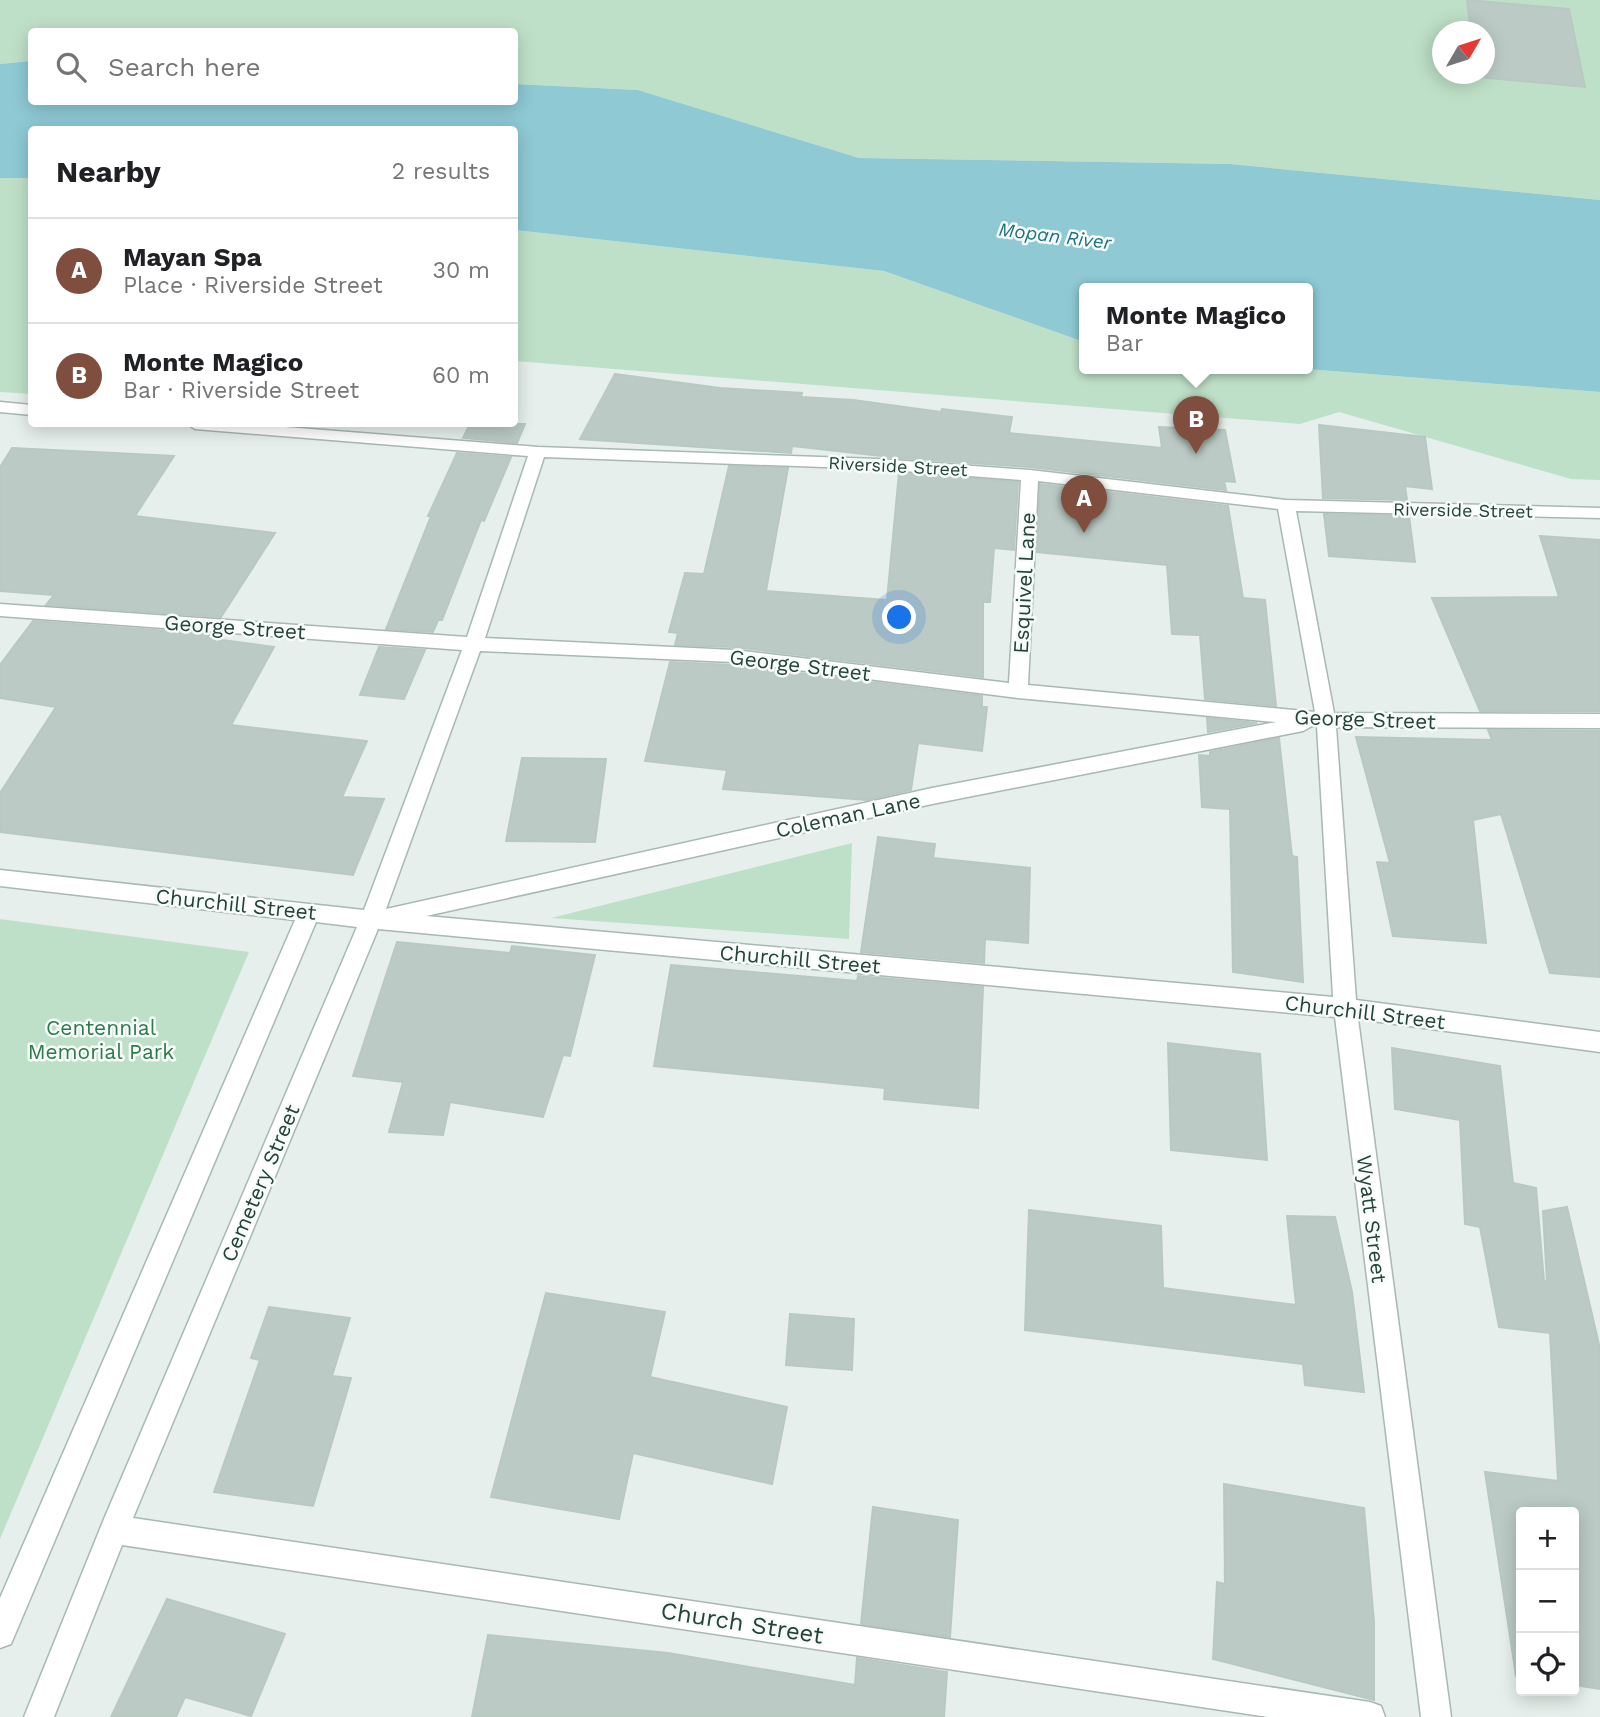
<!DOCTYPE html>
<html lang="en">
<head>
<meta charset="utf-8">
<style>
  body { margin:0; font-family:"Work Sans",sans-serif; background:#f2f2f2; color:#202124 }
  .controls { position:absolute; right:21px; bottom:21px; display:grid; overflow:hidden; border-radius:7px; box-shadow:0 4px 18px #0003 }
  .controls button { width:63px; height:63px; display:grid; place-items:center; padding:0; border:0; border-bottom:2px solid #e0e0e0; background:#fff; color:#202124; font:35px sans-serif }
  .compass { position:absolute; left:1432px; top:21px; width:63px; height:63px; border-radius:50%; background:#fff; box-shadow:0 4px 18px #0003; rotate:51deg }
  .you { position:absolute; left:900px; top:618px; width:24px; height:24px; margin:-18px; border:5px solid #fff; border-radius:50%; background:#1a73e8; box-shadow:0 0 0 10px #1a73e833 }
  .badge { display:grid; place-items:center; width:46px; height:46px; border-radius:50%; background:#7f4e3f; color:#fff; font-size:23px; font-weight:700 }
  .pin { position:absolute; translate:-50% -58px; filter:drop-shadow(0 2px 4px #0008) }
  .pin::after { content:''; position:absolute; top:37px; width:24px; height:21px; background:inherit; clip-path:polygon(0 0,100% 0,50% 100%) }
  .popup { position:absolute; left:1079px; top:283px; width:234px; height:91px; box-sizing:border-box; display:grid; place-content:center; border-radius:7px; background:#fff; filter:drop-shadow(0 2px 5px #0005); font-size:23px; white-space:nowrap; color:#757577 }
  .popup b { font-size:26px; color:#202124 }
  .popup::after { content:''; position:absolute; left:50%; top:100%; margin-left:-14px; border:14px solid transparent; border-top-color:#fff }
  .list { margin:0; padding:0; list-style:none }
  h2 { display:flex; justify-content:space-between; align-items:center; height:91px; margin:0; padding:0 28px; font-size:30px }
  h2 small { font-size:23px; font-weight:400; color:#757577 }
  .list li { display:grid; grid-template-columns:46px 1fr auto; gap:21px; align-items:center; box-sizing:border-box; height:105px; padding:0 28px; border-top:2px solid #e0e0e0 }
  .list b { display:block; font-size:26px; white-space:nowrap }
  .list p { margin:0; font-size:23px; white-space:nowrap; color:#757577 }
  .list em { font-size:23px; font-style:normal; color:#757577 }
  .icon { flex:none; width:38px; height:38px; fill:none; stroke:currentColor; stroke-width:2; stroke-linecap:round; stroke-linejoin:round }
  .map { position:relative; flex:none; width:1600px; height:1717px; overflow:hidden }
  .search { position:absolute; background:#fff; box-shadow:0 4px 18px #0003; left:28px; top:28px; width:490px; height:77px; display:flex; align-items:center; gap:18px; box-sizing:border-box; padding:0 24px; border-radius:7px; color:#757577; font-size:26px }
  .panel { position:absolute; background:#fff; box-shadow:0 4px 18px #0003; left:28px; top:126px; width:490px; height:301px; border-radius:7px }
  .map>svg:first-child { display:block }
  .green { fill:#bfe0c8; fill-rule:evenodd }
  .water { fill:#8ec9d4 }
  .building { fill:#bbcac4; stroke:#b8c9c2; stroke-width:2 }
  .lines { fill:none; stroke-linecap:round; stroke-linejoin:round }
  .minor-casing { stroke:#a8b8b2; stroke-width:3 }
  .minor { fill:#fff; fill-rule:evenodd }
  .labels { text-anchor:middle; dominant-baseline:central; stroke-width:5; stroke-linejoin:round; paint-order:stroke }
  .far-street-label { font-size:18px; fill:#24423a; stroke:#f7fbf9 }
  .far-water-label { font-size:19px; font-style:italic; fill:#1c6f80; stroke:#f7fbf9 }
  .street-label { font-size:21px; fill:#24423a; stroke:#f7fbf9 }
  .park-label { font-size:21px; fill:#2d7a4b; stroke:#f7fbf9 }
  .near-street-label { font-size:24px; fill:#24423a; stroke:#f7fbf9 }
</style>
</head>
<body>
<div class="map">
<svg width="1600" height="1717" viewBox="0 0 1600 1717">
  <rect width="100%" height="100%" fill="#e6efeb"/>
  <path class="green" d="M0 0H1600V200L1230 164 859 158 638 90 515 84 514 32H32L31 61 0 64ZM1442 32H1484V74H1442Z
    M0 178H31V394L0 392Z
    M515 230 884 271 1084 342V368H1293L1600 392V480L1571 479 1339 412 1300 424 515 361Z
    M852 843 849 939 551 918Z
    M0 919 249 952 0 1539Z"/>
  <path class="water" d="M31 61 32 102H514L515 84 638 90 859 158 1230 164 1600 200V392L1293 368H1308V288H1084V342L884 271 515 230 514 130H32L31 178H0V64Z"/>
  <path class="building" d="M1467 0 1569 9 1585 87 1479 77 1478 74H1485V32H1471Z
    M615 374 720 388 802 393 801 397 853 400 941 412 942 409 1012 417 1009 433 1162 448 1159 427 1225 430 1235 482 1224 481 1226 490 1030 467 900 458 792 446 791 453 580 439Z
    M470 424H525L517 443 463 438Z
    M1319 425 1425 437 1432 489 1405 486 1407 500 1323 498Z
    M12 448 174 456 135 516 275 533 221 617 46 605 54 595 0 591V467Z
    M457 453 511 457 484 521 481 520 442 620H438L433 632 386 629 431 516H428Z
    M729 466 788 468 766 591 887 600 899 473 1018 482 1014 550 994 548 990 602H983V677L734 647 675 645 678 633 669 632 685 573 704 574Z
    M1040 484 1228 506 1243 598 1265 600 1276 706 1205 699 1200 635 1172 634 1167 565 1037 552Z
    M1324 514 1409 516 1415 562 1329 556Z
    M1540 536 1600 540V711H1480L1432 598 1559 597Z
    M33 621 210 634 207 638 274 647 231 725 367 741 342 797 384 799 353 875 0 832V793L56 707 0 698V665Z
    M379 647 425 650 404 699 360 695Z
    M670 662 734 665 982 696V707H987L982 751 918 743 911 790 867 800 723 789 727 770 645 761Z
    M1207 718 1257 723 1208 732Z
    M1488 730 1600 731V977L1550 973 1501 814 1473 820 1486 943 1393 936 1377 862 1390 863 1356 737 1492 740Z
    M1279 738 1292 856 1297 857 1303 982 1233 972 1230 809 1202 807 1199 755 1210 756V752Z
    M522 758 606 759 595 842 506 841Z
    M878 837 935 844 933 858 1030 868 1028 943 985 939 984 963 861 952Z
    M397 942 510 953 512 946 595 955 570 1056 563 1055 543 1117 450 1102 443 1135 389 1132 403 1082 353 1076Z
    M671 965 857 981 858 976 983 987 978 1108 884 1099 885 1088 654 1066Z
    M1168 1043 1260 1054 1267 1160 1171 1150Z
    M1392 1048 1500 1066 1513 1183 1536 1188 1544 1281 1547 1282 1543 1211 1567 1207 1600 1349V1689L1574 1685V1512H1521V1677L1516 1676 1485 1472 1558 1481 1550 1333 1499 1327 1480 1227 1465 1224 1460 1120 1395 1109Z
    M1029 1210 1161 1226 1163 1288 1296 1305 1287 1216 1335 1217 1352 1292 1364 1392 1305 1385 1303 1364 1025 1330Z
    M546 1293 665 1312 650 1377 787 1407 772 1484 633 1453 619 1519 491 1497Z
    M269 1307 350 1318 332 1376 351 1378 313 1506 214 1492 260 1360 251 1358Z
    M790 1314 854 1319 852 1370 786 1365Z
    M1224 1484 1364 1508 1374 1622V1700L1213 1659 1217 1582 1225 1584Z
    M873 1507 958 1520 950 1637 861 1624Z
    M167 1599 285 1634 251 1716 185 1697 176 1717H111Z
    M488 1635 668 1653 855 1685 857 1658 947 1672 944 1717H472Z"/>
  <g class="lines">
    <defs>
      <path id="minor" d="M0 402 32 405V415L0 412Z
        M187 424H248L538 447 878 459 1030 470 1286 500 1600 508V518L1296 511 1334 713 1600 714V728L1336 727 1356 1000 1600 1032V1052L1358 1019 1451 1717H1421L1335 1017 378 929 133 1518 1370 1702 1381 1706 1385 1717H1268L122 1545 54 1717H24L104 1519 357 927 316 922 11 1644 0 1648V1598L295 920 0 886V870L364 910 462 650 0 616V604L467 637 528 456 195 429ZM544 457 878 469 1021 480 1009 683 734 650 485 638ZM1038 481 1278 509 1315 712 1028 685ZM480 651 734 662 1018 698 1276 722 932 788 386 909ZM1312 726H1317L1333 997 426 916 932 804 1303 731Z"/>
    </defs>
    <use href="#minor" class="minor-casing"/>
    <use href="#minor" class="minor"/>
  </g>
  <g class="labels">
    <g class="far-street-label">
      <text transform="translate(898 466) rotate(3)">Riverside Street</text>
      <text transform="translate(1463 510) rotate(1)">Riverside Street</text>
    </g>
    <g class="far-water-label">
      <text transform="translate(1055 236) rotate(7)">Mopan River</text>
    </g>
    <g class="street-label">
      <text transform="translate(1024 583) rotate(-87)">Esquivel Lane</text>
      <text transform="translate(235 627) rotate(4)">George Street</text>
      <text transform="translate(800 665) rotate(7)">George Street</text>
      <text transform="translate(1365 719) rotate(2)">George Street</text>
      <text transform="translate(848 815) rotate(-12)">Coleman Lane</text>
      <text transform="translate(236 904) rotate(6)">Churchill Street</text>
      <text transform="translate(800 959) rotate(5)">Churchill Street</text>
      <text transform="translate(1365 1012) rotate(7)">Churchill Street</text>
      <text transform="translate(260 1183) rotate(-67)">Cemetery Street</text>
      <text transform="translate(1372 1219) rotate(83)">Wyatt Street</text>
    </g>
    <g class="park-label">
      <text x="101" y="1027">Centennial<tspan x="101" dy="24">Memorial Park</tspan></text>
    </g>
    <g class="near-street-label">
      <text transform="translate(742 1623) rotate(9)">Church Street</text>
    </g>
  </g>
</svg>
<div class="controls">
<button>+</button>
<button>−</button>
<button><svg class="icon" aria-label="locate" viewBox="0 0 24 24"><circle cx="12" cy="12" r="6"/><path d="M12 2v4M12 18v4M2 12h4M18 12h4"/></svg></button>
</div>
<svg class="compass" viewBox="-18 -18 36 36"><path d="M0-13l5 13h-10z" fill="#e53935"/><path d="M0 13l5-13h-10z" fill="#757577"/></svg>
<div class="you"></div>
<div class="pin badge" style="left:1084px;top:533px">A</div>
<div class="pin badge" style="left:1196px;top:454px">B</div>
<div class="popup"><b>Monte Magico</b>Bar</div>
<div class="search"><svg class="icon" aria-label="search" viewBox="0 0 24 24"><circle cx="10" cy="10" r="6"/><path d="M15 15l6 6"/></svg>Search here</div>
<section class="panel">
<h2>Nearby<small>2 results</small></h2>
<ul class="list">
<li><span class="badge">A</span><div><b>Mayan Spa</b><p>Place · Riverside Street</p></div><em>30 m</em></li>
<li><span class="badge">B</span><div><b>Monte Magico</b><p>Bar · Riverside Street</p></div><em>60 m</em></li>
</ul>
</section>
</div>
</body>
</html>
